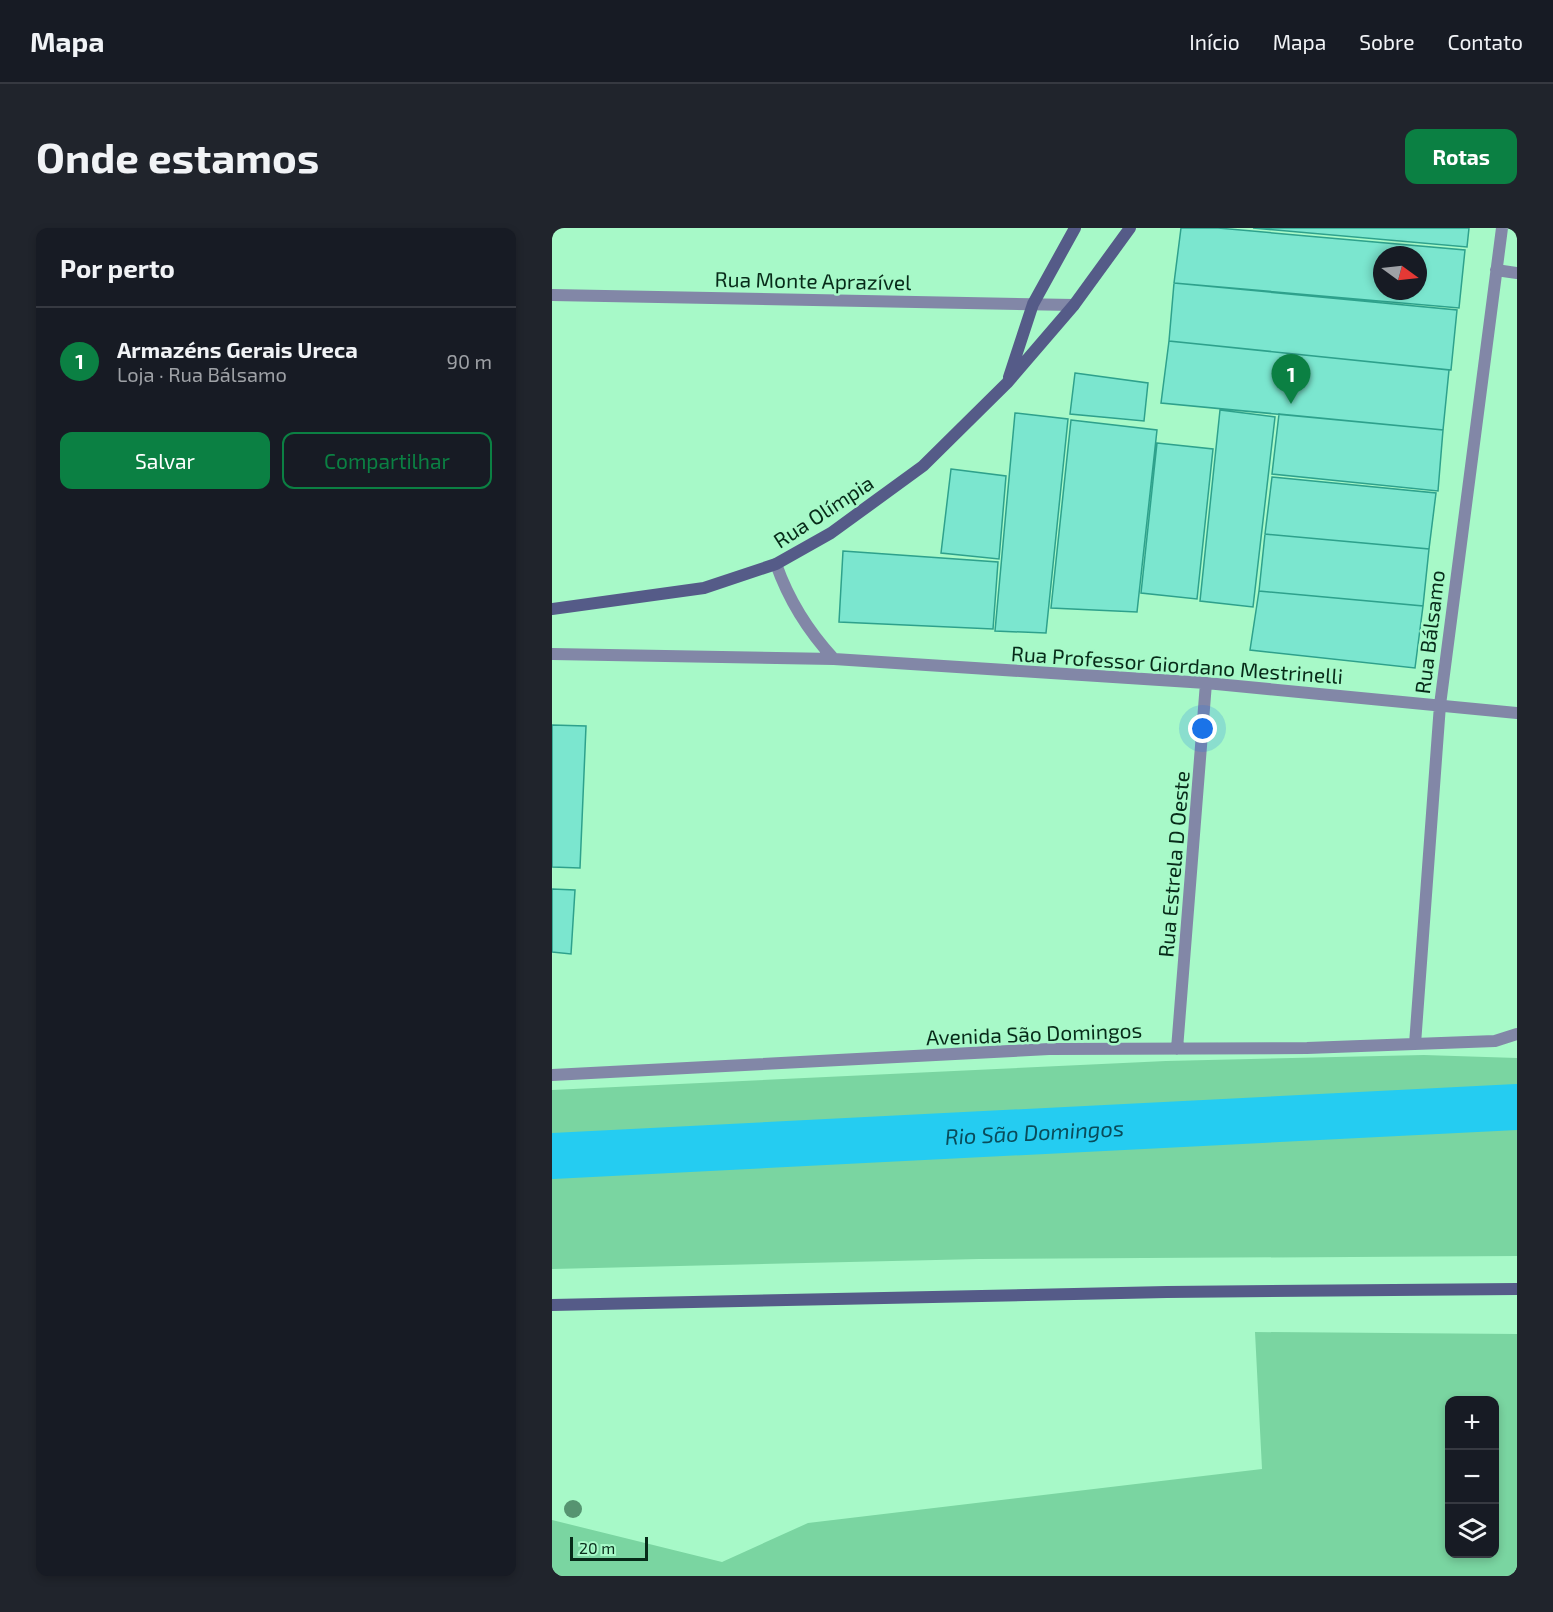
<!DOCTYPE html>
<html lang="pt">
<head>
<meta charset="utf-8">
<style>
  body { margin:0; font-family:"Exo 2",sans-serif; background:#20242c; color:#f1f3f6 }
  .controls { position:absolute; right:18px; bottom:18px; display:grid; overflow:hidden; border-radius:12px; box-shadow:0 3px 9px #0003 }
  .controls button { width:54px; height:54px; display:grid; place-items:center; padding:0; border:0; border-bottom:2px solid #363941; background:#171b24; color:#f1f3f6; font:30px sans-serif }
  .compass { position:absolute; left:821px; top:18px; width:54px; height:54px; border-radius:50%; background:#171b24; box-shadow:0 3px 9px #0003; rotate:105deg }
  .scale { position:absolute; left:18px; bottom:15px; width:78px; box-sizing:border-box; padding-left:6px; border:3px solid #072b19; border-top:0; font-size:16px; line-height:21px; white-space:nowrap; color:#072b19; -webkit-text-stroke:4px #a7f9c8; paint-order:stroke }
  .you { position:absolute; left:651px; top:501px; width:21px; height:21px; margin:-15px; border:4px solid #fff; border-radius:50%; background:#1a73e8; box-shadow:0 0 0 9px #1a73e833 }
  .badge { display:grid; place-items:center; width:39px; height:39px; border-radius:50%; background:#0b8043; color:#fff; font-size:20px; font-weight:700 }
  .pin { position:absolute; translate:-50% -50px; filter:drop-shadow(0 2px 3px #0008) }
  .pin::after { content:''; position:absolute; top:32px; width:21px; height:18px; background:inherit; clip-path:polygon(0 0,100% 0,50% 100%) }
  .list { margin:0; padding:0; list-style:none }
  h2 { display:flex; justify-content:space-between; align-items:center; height:78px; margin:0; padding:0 24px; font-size:26px }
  h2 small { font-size:20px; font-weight:400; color:#9ea1a6 }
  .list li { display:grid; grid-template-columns:39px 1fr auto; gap:18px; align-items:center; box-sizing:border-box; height:108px; padding:0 24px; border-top:2px solid #363941 }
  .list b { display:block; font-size:22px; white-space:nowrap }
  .list p { margin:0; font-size:20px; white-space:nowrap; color:#9ea1a6 }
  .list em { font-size:20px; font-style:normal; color:#9ea1a6 }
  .actions { display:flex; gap:12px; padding:18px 24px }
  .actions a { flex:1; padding:14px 0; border:2px solid #0b8043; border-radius:12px; text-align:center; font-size:21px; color:#0b8043 }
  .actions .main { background:#0b8043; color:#fff }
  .icon { flex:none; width:33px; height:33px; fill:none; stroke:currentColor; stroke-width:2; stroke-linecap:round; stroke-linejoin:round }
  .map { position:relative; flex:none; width:965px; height:1348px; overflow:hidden; border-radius:12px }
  header { display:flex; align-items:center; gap:36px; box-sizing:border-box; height:84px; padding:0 30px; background:#171b24; border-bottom:2px solid #363941 }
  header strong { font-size:28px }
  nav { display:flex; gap:33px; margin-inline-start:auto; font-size:21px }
  .intro { display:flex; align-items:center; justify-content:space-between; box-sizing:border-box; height:144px; padding:0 36px }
  h1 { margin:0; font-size:42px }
  .button { padding:15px 27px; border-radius:12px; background:#0b8043; color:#fff; font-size:21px; font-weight:700 }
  main { display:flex; gap:36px; padding:0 36px }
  aside { flex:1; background:#171b24; border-radius:12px; box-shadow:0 3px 9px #0003 }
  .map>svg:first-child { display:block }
  .green { fill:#7ad5a1; fill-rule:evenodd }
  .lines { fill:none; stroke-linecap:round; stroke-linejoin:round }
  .river { stroke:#25ccf1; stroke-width:46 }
  .building { fill:#7be6cf; stroke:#2ea18c; stroke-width:1.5; fill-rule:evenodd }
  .street { stroke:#8287a7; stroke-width:12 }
  .secondary { stroke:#555b88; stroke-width:12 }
  .tree { fill:#569471 }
  .labels { text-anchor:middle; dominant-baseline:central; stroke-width:5; stroke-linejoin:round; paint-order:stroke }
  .street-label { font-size:21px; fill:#072b19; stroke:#a7f9c8 }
  .water-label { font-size:22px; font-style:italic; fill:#094c5b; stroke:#a7f9c8 }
</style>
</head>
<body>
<header>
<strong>Mapa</strong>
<nav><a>Início</a><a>Mapa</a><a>Sobre</a><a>Contato</a></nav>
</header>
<div class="intro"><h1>Onde estamos</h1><a class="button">Rotas</a></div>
<main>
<aside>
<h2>Por perto<small></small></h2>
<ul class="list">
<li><span class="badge">1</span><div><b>Armazéns Gerais Ureca</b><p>Loja · Rua Bálsamo</p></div><em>90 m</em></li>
</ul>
<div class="actions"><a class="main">Salvar</a><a>Compartilhar</a></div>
</aside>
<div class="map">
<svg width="965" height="1348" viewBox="0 0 965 1348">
  <rect width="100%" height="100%" fill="#a7f9c8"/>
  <path class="green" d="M872 827 965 830V1028L427 1031 0 1041V862L614 833Z
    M703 1104 965 1106V1348H0V1292L170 1334 256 1295 710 1241ZM942 1172V1326H897V1172Z"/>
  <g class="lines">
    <path class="river" id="s1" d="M0 928 965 879"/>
  </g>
  <path class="building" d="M629 0H666L913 22 907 80 622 55ZM830 27H866V63H830Z
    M701 0H917L915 19Z
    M622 55 905 82 899 142 617 113Z
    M617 113 897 142 891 202 609 175Z
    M523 145 596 155 592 193 518 186Z
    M668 182 723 189 701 379 648 373Z
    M463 185 516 191 494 405 443 403Z
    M727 186 891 202 886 263 720 246Z
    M519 192 605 202 585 384 499 380Z
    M605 215 661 221 645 371 589 365Z
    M399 241 454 248 447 331 389 325Z
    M720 249 884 265 877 321 713 306Z
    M713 306 877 321 871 378 707 363Z
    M291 323 446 334 441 401 287 394Z
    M707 363 871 378 863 440 698 422Z
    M0 497 34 498 28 640 0 639Z
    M0 661 23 662 19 726 0 724Z"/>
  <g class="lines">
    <path class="street" d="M944 42 965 45
      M0 67 522 77
      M224 336C237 373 256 403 282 431
      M0 426 282 431 654 455 965 485
      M863 816 888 477 950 0
      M625 821 654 455
      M0 847 497 821 755 820 943 813 965 806"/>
    <path class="secondary" d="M457 149 481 76 523 0
      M0 381 152 360 224 336 279 305 371 238 455 155 522 77 578 0
      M0 1077 615 1064 965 1061"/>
  </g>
  <circle class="tree" cx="21" cy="1281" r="9"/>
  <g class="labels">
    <g class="street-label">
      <text transform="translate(261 52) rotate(1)">Rua Monte Aprazível</text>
      <text transform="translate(271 283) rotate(-33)">Rua Olímpia</text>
      <text transform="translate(877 404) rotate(-83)">Rua Bálsamo</text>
      <text transform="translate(625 436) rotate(4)">Rua Professor Giordano Mestrinelli</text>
      <text transform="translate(621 636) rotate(-85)">Rua Estrela D Oeste</text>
      <text transform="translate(482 805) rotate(-2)">Avenida São Domingos</text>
    </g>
    <g class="water-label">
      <text stroke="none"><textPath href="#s1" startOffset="483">Rio São Domingos</textPath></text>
    </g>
  </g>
</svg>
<div class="controls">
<button>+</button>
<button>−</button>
<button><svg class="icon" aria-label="layers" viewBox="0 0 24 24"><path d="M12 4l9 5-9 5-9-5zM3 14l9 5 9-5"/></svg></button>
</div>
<svg class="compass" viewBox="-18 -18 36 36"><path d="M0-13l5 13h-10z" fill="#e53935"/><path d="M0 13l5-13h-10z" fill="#9ea1a6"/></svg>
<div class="scale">20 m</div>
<div class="you"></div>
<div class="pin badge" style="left:739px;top:176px">1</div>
</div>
</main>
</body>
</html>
